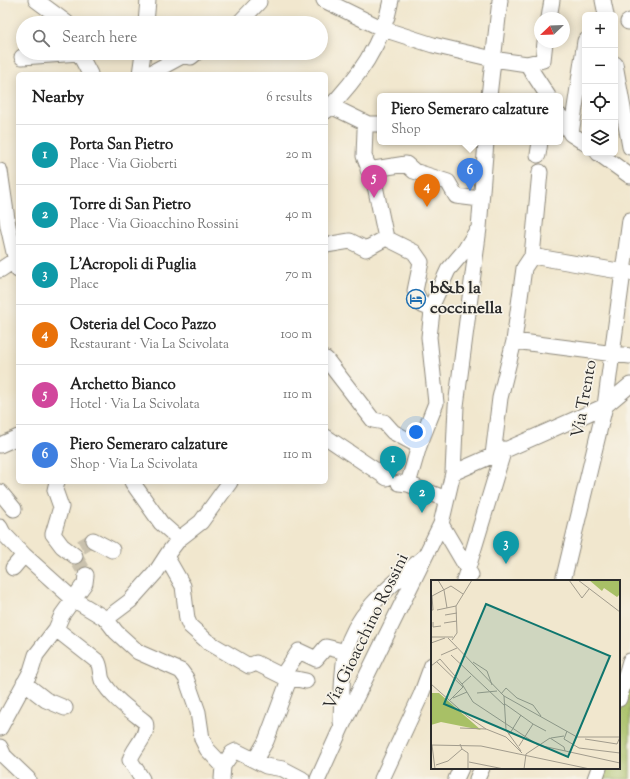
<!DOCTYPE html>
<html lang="en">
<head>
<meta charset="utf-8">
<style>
  body { margin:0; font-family:"Sorts Mill Goudy",serif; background:#f6f6f6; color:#222 }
  .controls { position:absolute; right:12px; top:12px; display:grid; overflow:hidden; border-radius:6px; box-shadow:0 2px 10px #0003 }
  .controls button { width:36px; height:36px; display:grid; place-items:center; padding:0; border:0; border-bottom:1px solid #e0e0e0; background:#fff; color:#222; font:20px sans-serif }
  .compass { position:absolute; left:534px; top:12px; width:36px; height:36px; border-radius:50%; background:#fff; box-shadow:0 2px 10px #0003; rotate:247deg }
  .you { position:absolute; left:416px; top:432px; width:14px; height:14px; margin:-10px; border:3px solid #fff; border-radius:50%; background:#1a73e8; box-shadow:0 0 0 6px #1a73e833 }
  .badge { display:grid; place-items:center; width:26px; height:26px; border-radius:50%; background:#1f6fb2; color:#fff; font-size:13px; font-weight:700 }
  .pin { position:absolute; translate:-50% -33px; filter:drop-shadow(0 1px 2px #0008) }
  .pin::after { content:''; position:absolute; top:21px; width:14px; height:12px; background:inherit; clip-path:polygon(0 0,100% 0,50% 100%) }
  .popup { position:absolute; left:377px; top:93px; width:186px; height:52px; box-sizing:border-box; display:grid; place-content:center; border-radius:6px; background:#fff; filter:drop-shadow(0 1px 3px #0005); font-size:13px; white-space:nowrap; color:#767676 }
  .popup b { font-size:15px; color:#222 }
  .popup::after { content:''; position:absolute; left:50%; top:100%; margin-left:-8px; border:8px solid transparent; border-top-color:#fff }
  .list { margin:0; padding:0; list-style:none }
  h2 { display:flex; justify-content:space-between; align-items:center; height:52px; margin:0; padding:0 16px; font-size:17px }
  h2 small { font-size:13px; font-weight:400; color:#767676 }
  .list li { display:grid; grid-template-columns:26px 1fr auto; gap:12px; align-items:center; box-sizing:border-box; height:60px; padding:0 16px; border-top:1px solid #e0e0e0 }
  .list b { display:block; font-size:15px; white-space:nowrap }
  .list p { margin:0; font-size:13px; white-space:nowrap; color:#767676 }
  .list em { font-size:13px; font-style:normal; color:#767676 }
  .icon { flex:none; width:22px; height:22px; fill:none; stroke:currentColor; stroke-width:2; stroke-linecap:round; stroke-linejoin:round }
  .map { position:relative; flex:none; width:630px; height:779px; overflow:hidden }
  .search { position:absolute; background:#fff; box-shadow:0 2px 10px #0003; left:16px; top:16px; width:312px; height:44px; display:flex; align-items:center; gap:10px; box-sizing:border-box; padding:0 14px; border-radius:22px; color:#767676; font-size:15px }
  .panel { position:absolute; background:#fff; box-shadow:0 2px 10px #0003; left:16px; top:72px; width:312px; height:412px; border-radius:6px }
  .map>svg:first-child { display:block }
  .green { fill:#a8c066; stroke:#6a7648 }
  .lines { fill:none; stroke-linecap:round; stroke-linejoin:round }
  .minor-tunnel { stroke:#c9c1ad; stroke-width:15; stroke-dasharray:15 8; stroke-linecap:butt }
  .minor-casing { stroke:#8e897c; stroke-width:17 }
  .minor { stroke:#fff; stroke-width:15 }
  .labels { text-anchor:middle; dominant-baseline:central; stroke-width:3.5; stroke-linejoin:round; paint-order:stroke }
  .poi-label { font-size:17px; font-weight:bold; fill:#2b2b2b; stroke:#f7f3e8; text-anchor:start }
  .street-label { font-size:17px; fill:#2b2b2b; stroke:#f7f3e8 }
  .inset-road { fill:none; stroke:#a29c8d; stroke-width:1 }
  .view { fill:#0f766e; fill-opacity:0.15; stroke:#0f766e; stroke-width:2 }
  .inset-edge { fill:none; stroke:#2b2b2b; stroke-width:2 }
</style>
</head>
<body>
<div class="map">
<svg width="630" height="779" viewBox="0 0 630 779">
  <rect width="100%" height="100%" fill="#f7f3e8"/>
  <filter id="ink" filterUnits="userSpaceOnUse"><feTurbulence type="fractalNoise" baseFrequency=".025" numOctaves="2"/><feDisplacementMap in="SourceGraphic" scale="8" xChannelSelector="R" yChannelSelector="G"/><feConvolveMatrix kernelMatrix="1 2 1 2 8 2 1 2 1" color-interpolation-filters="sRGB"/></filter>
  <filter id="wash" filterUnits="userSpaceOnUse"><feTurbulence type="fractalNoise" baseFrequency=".012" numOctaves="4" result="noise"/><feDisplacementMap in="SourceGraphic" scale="16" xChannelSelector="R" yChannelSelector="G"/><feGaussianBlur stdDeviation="0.9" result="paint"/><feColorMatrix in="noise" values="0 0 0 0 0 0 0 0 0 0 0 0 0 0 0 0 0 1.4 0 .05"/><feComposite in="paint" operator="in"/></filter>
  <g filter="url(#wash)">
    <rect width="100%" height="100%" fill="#f1e7ce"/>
    <path class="green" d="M630 668V779H598L601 768H619V706Z"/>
  </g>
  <g filter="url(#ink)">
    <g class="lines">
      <path class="minor-tunnel" d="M81 547 93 540
        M75 556 86 575"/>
      <defs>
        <path id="minor" d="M36 0 67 23
          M324 0 383 29 433 45 493 59 527 64 543 60 545 42
          M603 0 606 15
          M549 18 552 0
          M628 22 630 21
          M146 23 148 0
          M239 23 259 2
          M585 41 571 134 585 143
          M22 57 79 53 90 74
          M527 64 548 96
          M615 64 630 147
          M140 74 143 53
          M149 74 184 55 191 57 196 53
          M489 96 500 0
          M331 106 368 124H380
          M326 111C357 79 383 44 391 0
          M560 116 571 134
          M368 124 365 130 364 156 374 181 386 238 414 252 421 262 415 291 422 305 432 309
          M598 153 630 176
          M538 155 540 142
          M368 170 406 164 414 171 448 182 456 196 480 199
          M0 171 8 226 18 270
          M326 245 350 241 366 249 386 238
          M532 256 540 172
          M0 270 15 260
          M514 341 630 356
          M326 359 373 420 384 422 393 432 419 446
          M326 437 387 478
          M0 445 18 437
          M493 455 500 398 514 341 524 268 532 256 630 273
          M453 473 605 406 630 385
          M57 482 55 490 61 507 53 534 62 546 75 556
          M132 482 161 523 179 539
          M399 483 408 484 446 499
          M408 484 419 446 436 403 429 337 433 303 448 270 465 250 476 232
          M0 492 14 509
          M441 524 471 575
          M0 527 3 533 24 555 73 599 106 619 116 632 138 652 181 671 186 678 198 712 202 739 207 749 223 766
          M93 540 112 550
          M167 558 183 586 187 619 190 626 208 642 249 666 256 663 282 676 306 681
          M13 568 24 555
          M464 581 504 449
          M563 581 605 406 630 220
          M106 619 130 601 156 572 169 552 179 539 201 522 230 482
          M56 629 98 662C101 668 100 675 102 680 111 697 130 710 145 722 150 735 133 748 130 760L142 779
          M282 676 299 651 316 659 326 647 346 652
          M24 683 46 700 65 708
          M619 699 630 661
          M341 722C342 699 341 674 346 651 356 611 393 584 423 558
          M0 728 31 671 36 655 56 629 62 615 85 583 86 575
          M0 747 4 756 28 779
          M255 760 266 741 290 677
          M222 779 223 766 232 753 236 751 266 766 283 769 302 779
          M318 779 341 728 441 524 453 473 456 406 479 228 486 142
          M382 779 421 695 432 665
          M456 779 461 768
          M477 779 482 768
          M595 779 599 768"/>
      </defs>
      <use href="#minor" class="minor-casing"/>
      <use href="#minor" class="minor"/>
    </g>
  </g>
  <defs>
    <symbol id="hotel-ring" viewBox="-11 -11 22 22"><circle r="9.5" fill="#f7f3e8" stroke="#1f6fb2" stroke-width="1.5"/><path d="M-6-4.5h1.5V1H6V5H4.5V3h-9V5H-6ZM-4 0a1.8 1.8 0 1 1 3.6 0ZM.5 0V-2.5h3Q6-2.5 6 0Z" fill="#1f6fb2"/></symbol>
  </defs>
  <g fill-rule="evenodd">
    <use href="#hotel-ring" x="405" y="288" width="22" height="22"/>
  </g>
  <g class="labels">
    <g class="poi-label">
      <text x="430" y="289">b&amp;b la<tspan x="430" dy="20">coccinella</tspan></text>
    </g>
    <g class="street-label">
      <text transform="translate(585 399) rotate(-80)">Via Trento</text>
      <text transform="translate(367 632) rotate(-64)">Via Gioacchino Rossini</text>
    </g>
  </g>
  <g transform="translate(431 580)">
    <rect width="189" height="189" fill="#f1e7ce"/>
    <path d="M158 0H189V14L186 17 173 8 171 11ZM0 113H8L50 150 10 142 0 145Z" fill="#a8c066"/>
    <path class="inset-road" d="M7 0 13 10 16 28M138 0 151 18 158 9M147 0 189 32M0 30H2L1 16 20 6 32 14M6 30 25 26M14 35 26 33M2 42V47L10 46M13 43 26 41M0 57H22M17 58 73 116 146 157H189M21 60 26 53 25 26 41 0M0 63 14 58M10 75 26 68M20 75 74 126M6 82 32 107 18 121M42 82 56 91 61 105M0 86 9 79 31 104 42 122 107 165 189 183M0 104 36 136 55 149 75 157 91 173M31 104 40 96M46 113 66 111M70 114 75 108 86 118 102 125 110 136M73 116 75 150 90 171M22 118 36 112M74 124 102 144 88 166M102 144 115 151M29 148 55 149M136 151 133 159 148 168 189 173M78 155 90 135M120 158 133 156M154 159 186 164 189 157M29 164 31 169 37 173V189M0 165 50 166 159 189M1 165 4 189M95 174 119 158 133 167 134 171M38 182 73 189M5 185 17 181 31 169M93 189 95 174"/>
    <path class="view" d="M55 24 179 76 137 177 13 124Z"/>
    <rect width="189" height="189" class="inset-edge"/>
  </g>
</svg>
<div class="controls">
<button>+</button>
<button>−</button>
<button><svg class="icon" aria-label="locate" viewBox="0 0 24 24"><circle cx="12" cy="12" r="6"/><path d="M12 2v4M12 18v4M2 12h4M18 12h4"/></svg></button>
<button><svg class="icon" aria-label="layers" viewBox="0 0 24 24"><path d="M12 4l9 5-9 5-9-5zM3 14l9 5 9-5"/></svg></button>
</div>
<svg class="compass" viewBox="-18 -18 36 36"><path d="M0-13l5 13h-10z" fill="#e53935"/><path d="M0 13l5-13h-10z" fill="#767676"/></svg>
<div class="you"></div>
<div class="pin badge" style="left:393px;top:479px;background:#0f9aa8">1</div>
<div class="pin badge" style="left:422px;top:513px;background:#0f9aa8">2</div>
<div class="pin badge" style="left:506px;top:564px;background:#0f9aa8">3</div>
<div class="pin badge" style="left:427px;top:207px;background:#e8710a">4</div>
<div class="pin badge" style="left:374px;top:198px;background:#d1479c">5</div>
<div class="pin badge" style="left:470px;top:191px;background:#3f7fe0">6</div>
<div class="popup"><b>Piero Semeraro calzature</b>Shop</div>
<div class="search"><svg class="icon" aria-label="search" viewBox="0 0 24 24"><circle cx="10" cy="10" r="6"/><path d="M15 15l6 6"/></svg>Search here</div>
<section class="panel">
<h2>Nearby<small>6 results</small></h2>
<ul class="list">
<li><span class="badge" style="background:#0f9aa8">1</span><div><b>Porta San Pietro</b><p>Place · Via Gioberti</p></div><em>20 m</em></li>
<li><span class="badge" style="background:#0f9aa8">2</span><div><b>Torre di San Pietro</b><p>Place · Via Gioacchino Rossini</p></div><em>40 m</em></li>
<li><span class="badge" style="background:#0f9aa8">3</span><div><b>L'Acropoli di Puglia</b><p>Place</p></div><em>70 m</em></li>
<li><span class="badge" style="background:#e8710a">4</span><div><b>Osteria del Coco Pazzo</b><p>Restaurant · Via La Scivolata</p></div><em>100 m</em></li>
<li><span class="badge" style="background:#d1479c">5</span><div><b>Archetto Bianco</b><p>Hotel · Via La Scivolata</p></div><em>110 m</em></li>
<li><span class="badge" style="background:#3f7fe0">6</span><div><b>Piero Semeraro calzature</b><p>Shop · Via La Scivolata</p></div><em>110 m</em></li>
</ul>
</section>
</div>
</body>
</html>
